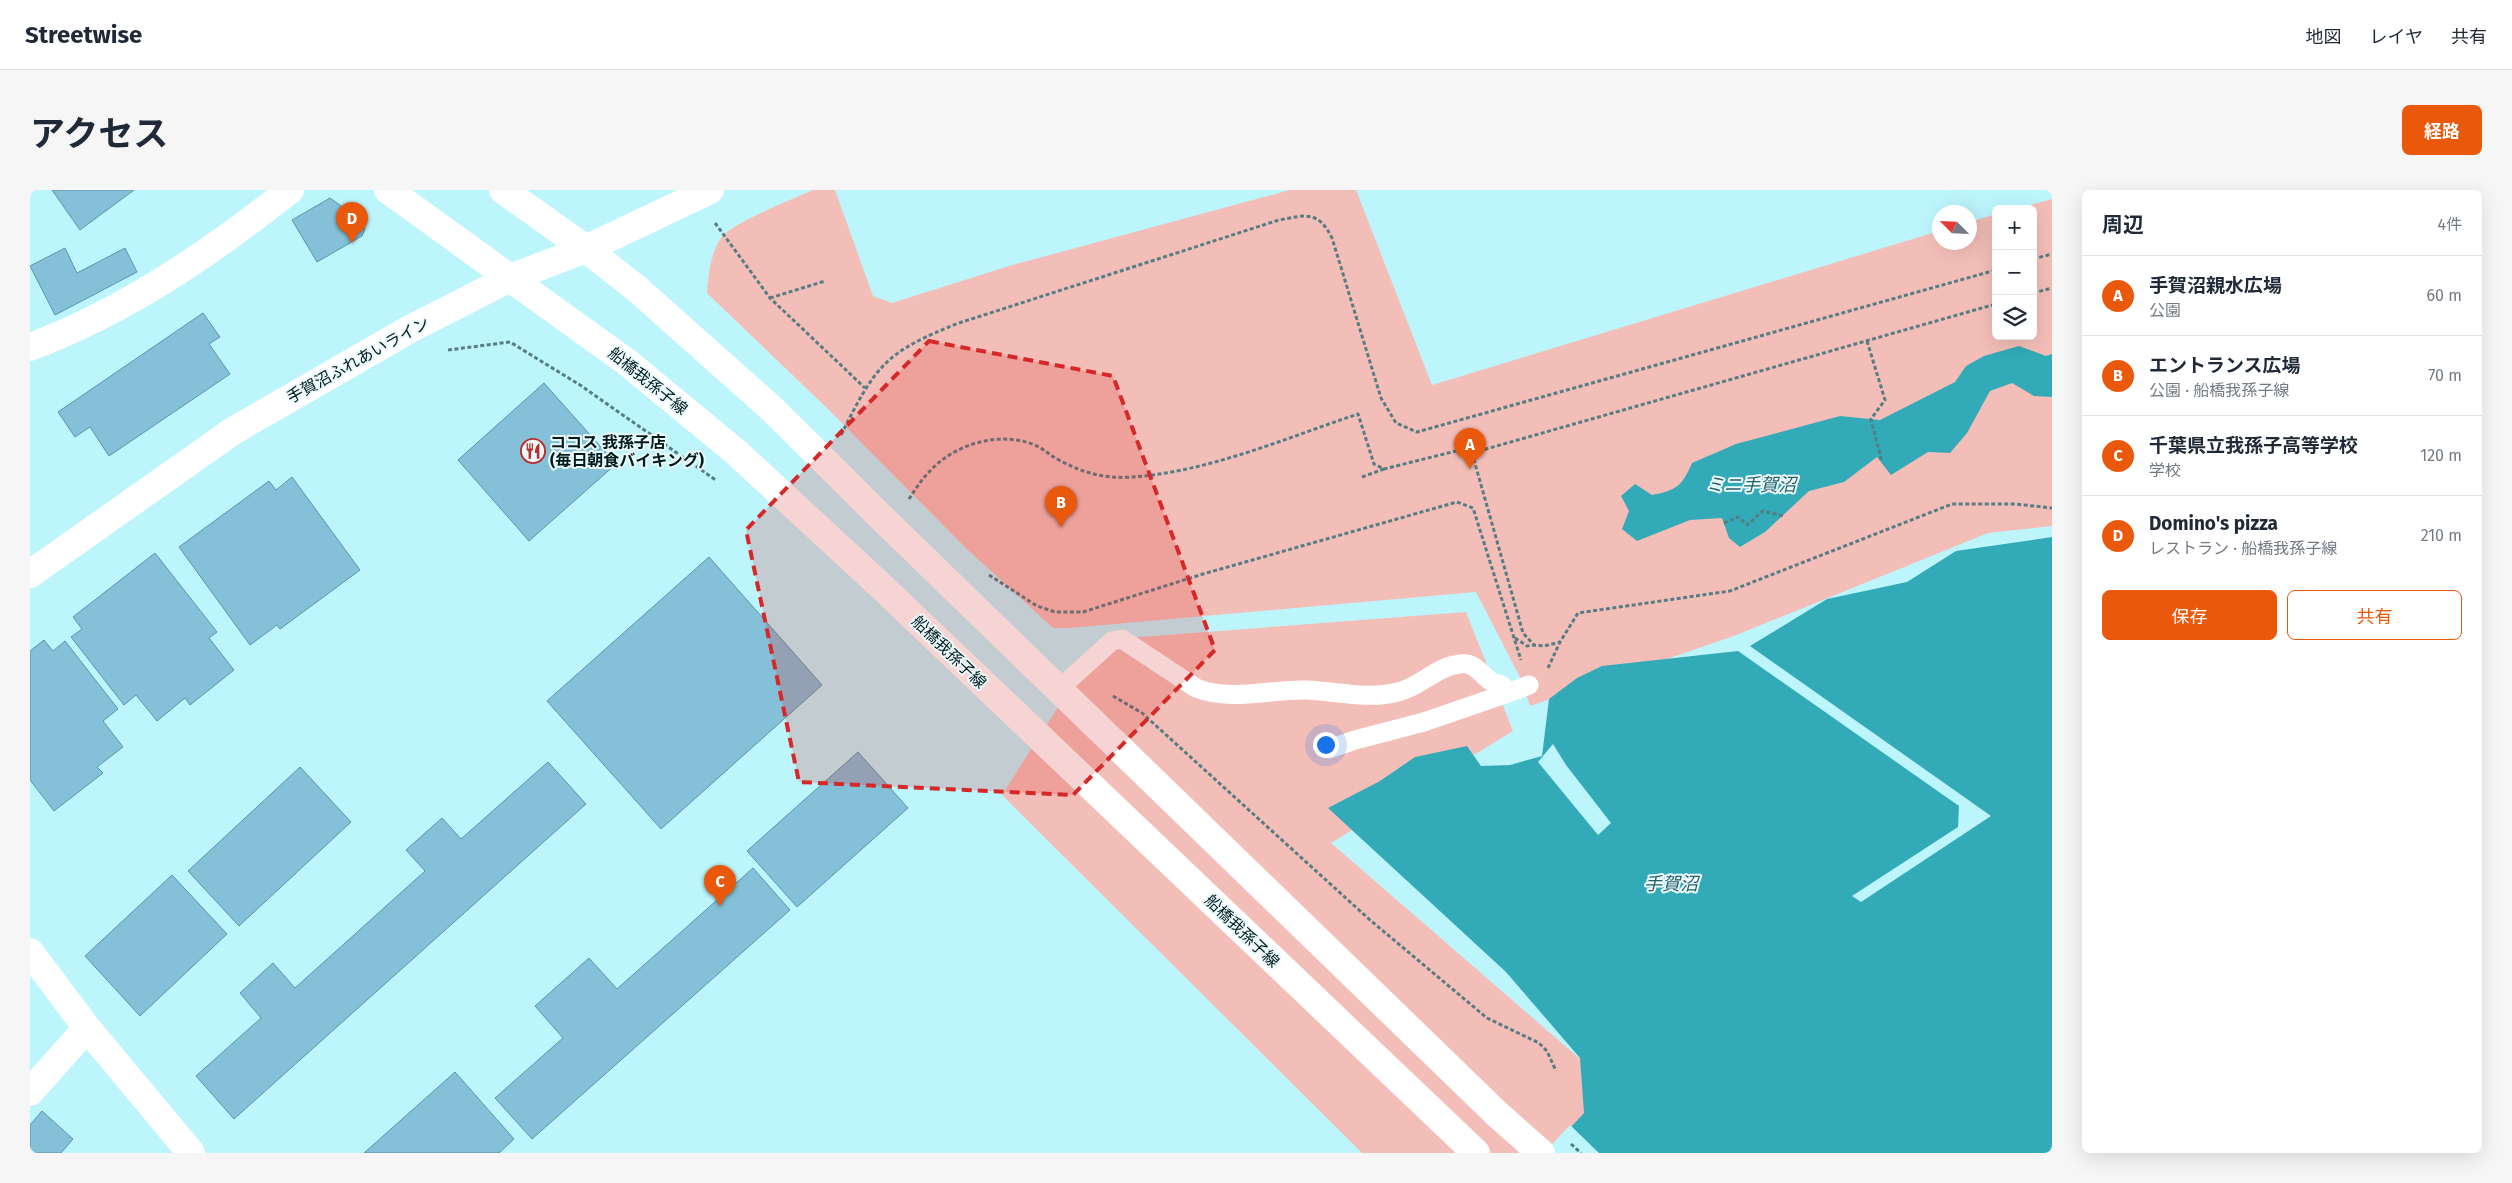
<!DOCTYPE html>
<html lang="ja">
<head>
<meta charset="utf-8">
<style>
  body { margin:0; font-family:"Fira Sans","Noto Sans JP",sans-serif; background:#f6f6f7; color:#1f2937 }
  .controls { position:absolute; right:15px; top:15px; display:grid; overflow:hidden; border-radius:8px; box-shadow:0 5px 20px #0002 }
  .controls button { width:45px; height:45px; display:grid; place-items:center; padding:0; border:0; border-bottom:1px solid #e0e1e3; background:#fff; color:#1f2937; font:25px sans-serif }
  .compass { position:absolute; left:1902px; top:15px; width:45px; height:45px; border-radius:50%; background:#fff; box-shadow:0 5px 20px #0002; rotate:294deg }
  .you { position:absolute; left:1295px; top:554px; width:18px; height:18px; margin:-12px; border:4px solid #fff; border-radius:50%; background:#1a73e8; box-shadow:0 0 0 8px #1a73e833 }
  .badge { display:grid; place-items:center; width:32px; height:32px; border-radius:50%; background:#ea580c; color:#fff; font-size:16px; font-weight:700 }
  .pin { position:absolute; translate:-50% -41px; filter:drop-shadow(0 1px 2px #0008) }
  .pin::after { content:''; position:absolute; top:26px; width:18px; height:15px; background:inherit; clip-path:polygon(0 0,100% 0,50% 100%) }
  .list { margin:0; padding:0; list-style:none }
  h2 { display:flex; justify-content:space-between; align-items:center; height:65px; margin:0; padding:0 20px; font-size:21px }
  h2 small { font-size:16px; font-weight:400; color:#747a83 }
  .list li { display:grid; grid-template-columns:32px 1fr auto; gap:15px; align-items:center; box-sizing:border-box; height:80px; padding:0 20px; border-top:1px solid #e0e1e3 }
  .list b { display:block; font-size:19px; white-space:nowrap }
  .list p { margin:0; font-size:16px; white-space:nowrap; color:#747a83 }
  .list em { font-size:16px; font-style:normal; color:#747a83 }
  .actions { display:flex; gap:10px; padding:15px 20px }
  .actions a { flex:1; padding:11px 0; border:1px solid #ea580c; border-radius:8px; text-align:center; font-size:18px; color:#ea580c }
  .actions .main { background:#ea580c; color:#fff }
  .icon { flex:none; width:28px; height:28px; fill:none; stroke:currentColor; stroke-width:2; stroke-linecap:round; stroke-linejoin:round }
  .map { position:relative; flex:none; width:2022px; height:963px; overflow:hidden; border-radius:8px }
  header { display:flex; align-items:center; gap:30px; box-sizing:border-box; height:70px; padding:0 25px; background:#fff; border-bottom:1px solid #e0e1e3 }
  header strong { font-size:24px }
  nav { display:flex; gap:28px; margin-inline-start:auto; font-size:18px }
  .intro { display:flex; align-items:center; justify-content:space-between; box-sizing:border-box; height:120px; padding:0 30px }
  h1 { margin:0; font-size:35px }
  .button { padding:12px 22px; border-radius:8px; background:#ea580c; color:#fff; font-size:18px; font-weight:700 }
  main { display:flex; gap:30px; padding:0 30px }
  aside { flex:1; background:#fff; border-radius:8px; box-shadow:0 5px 20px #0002 }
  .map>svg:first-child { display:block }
  .green { fill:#f4beb8 }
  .water { fill:#32aab8 }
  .pier { fill:#bdf5fc }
  .building { fill:#84c0d8; stroke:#5994ab }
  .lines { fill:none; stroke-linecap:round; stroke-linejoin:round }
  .path { stroke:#567d83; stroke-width:3; stroke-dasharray:4 2.5; stroke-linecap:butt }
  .lane { stroke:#fff; stroke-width:19 }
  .street { stroke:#fff; stroke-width:28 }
  .secondary { stroke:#fff; stroke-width:28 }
  .primary { stroke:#fff; stroke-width:28 }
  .marked { fill:#d62828; fill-opacity:0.2; stroke:#d62828; stroke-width:4; stroke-dasharray:10 6; stroke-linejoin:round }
  .labels { text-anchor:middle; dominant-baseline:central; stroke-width:4; stroke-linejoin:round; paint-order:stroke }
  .street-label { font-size:16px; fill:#001a1e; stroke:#ecf9fb }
  .poi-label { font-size:16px; font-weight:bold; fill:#001a1e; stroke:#ecf9fb; text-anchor:start }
  .water-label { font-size:18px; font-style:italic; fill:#236169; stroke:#ecf9fb }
</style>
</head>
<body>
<header>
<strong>Streetwise</strong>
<nav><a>地図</a><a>レイヤ</a><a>共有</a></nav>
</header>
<div class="intro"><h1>アクセス</h1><a class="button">経路</a></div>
<main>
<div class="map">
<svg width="2022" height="963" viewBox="0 0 2022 963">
  <rect width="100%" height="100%" fill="#bdf5fc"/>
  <path class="green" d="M783 0H805L843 106 862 113 979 76 1260 0H1326L1402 195 1909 41 1910 52H1940V32L1966 24V146H2003V19H1986L2022 9V336L1958 343 1704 446 1500 516 1491 489 1446 402 1039 438H1023L937 359 801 222 677 103C679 83 680 65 691 48 700 34 765 8 783 0Z
    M1436 422 1483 541 1301 653 1586 900 1550 963H1332L972 605 1071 450Z"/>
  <path class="water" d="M1989 156 2016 166 2022 164V207L2004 206 1982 193 1960 201 1937 243 1920 263 1898 262 1861 285 1847 267 1814 292 1779 301 1735 342 1710 357 1699 348 1692 328 1660 330 1607 351 1592 339 1599 321 1591 306 1605 294 1622 305C1647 300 1652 296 1662 273L1706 254 1810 226 1850 230 1925 192 1936 176 1954 166Z
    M2022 347V963H1517L1554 923 1550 868 1476 782 1298 618 1350 591 1385 567 1437 556 1451 576 1480 575 1512 566 1519 509 1547 488 1572 476 1708 461 1929 616 1928 637 1822 706 1831 712 1961 626 1720 456 1797 409 1877 392 1926 361Z"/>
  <path class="pier" d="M1523 554 1536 575 1581 633 1568 645 1508 572Z
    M1540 935 1569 963H1514Z"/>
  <path class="building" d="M22 0H104L50 40Z
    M300 8 328 28 335 39 332 46 287 72 262 30Z
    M35 58 47 83 95 58 107 82 25 125 0 76Z
    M173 123 190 147 179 154 200 184 79 266 60 237 45 247 28 222Z
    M514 193 586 274 499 351 428 270Z
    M262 287 330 380 250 439 247 435 220 455 149 357 239 291 246 300Z
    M125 363 187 442 179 448 204 480 160 515 155 508 127 531 106 505 94 515 41 447 52 439 43 427Z
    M679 367 792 495 631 639 517 511Z
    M14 450 23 461 35 451 88 519 73 531 93 557 67 577 73 583 24 621 0 590V461Z
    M828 562 878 618 767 717 717 661Z
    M518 572 556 614 204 929 166 886 231 828 210 803 243 773 265 798 395 681 376 660 412 628 431 649Z
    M270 577 321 632 209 736 158 681Z
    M723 678 760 720 502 949 465 908 533 848 505 816 559 768 587 799Z
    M142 685 197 744 110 826 55 766Z
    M425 882 484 949 469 963H334Z
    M12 921 43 949 31 963H0V935Z"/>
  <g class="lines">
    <path class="path" d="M685 33 740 108 835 198
      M2003 69 2022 64
      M2003 103 2022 98
      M740 108 795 91
      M1837 151 1855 210 1841 229 1852 272
      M418 160 480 152 550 195 687 291
      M811 245C846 175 855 162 929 133L1249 30C1276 25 1288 20 1302 48L1351 208 1366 233 1387 242 1966 80
      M1442 263 1966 114
      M1332 287 1354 279
      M879 309C885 300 891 290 899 282 925 253 972 240 1007 256 1015 260 1021 266 1029 270 1053 283 1075 289 1102 287 1178 282 1256 248 1328 224L1344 274 1354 279 1430 260 1442 263 1493 443 1504 455 1514 456 1530 452
      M1694 333 1708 327 1717 335 1733 321 1754 326
      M959 385 1007 416 1025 422H1053L1173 384 1427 312 1443 318 1491 470
      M1485 448 1497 456 1504 455
      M1518 478 1530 452 1548 423 1700 401 1922 314H1985L2022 318
      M1083 506 1112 523 1340 730 1457 828 1509 853 1517 861 1526 881
      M1541 954 1551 963"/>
    <path class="lane" d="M1029 499 1082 451 1092 449 1166 498C1202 512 1239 499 1276 500 1305 501 1338 510 1368 502 1390 497 1407 476 1430 474 1450 471 1452 493 1472 495L1478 503 1499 495
      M1299 559 1325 550 1394 532 1478 503"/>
    <path class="street" d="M0 157C96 121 180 63 260 0
      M0 762 57 838 161 963
      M0 902 57 838"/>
    <path class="secondary" d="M0 384 203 241 380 139 480 88 556 59 680 0"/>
    <path class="primary" d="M358 0 598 173 707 263 852 397 1446 963
      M473 0 556 59 606 98 742 219 857 333 1466 923 1511 963"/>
  </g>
  <path class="marked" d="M899 151 1083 186 1185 460 1043 605 769 592 716 340Z"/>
  <defs>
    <symbol id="restaurant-ring" viewBox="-11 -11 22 22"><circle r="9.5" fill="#ecf9fb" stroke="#bc2d2d" stroke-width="1.5"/><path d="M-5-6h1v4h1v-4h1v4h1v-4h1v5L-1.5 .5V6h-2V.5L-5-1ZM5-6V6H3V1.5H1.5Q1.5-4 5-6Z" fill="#bc2d2d"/></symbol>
  </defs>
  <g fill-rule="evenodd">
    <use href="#restaurant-ring" x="489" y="247" width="28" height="28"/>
  </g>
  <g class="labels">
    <g class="street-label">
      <text transform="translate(328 170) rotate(-29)">手賀沼ふれあいライン</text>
      <text transform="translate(618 191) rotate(39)">船橋我孫子線</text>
      <text transform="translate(919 462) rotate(44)">船橋我孫子線</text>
      <text transform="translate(1212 741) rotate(44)">船橋我孫子線</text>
    </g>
    <g class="poi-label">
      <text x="520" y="252">ココス 我孫子店<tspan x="520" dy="18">(毎日朝食バイキング)</tspan></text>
    </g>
    <g class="water-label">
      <text x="1721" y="295">ミニ手賀沼</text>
      <text x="1641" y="694">手賀沼</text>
    </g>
  </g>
</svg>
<div class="controls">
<button>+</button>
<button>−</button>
<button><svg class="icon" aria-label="layers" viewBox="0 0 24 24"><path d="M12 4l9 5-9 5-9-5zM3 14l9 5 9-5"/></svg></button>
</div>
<svg class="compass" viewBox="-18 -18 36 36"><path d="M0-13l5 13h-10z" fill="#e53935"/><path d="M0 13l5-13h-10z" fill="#747a83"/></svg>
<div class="you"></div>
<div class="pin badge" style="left:1440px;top:279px">A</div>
<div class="pin badge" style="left:1031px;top:337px">B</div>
<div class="pin badge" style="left:690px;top:716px">C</div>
<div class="pin badge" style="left:322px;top:53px">D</div>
</div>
<aside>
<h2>周辺<small>4件</small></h2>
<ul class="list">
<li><span class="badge">A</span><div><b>手賀沼親水広場</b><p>公園</p></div><em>60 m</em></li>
<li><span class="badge">B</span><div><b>エントランス広場</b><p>公園 · 船橋我孫子線</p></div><em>70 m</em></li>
<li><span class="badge">C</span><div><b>千葉県立我孫子高等学校</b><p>学校</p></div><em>120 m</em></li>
<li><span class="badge">D</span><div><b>Domino's pizza</b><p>レストラン · 船橋我孫子線</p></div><em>210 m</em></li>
</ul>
<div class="actions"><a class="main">保存</a><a>共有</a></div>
</aside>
</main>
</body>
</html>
